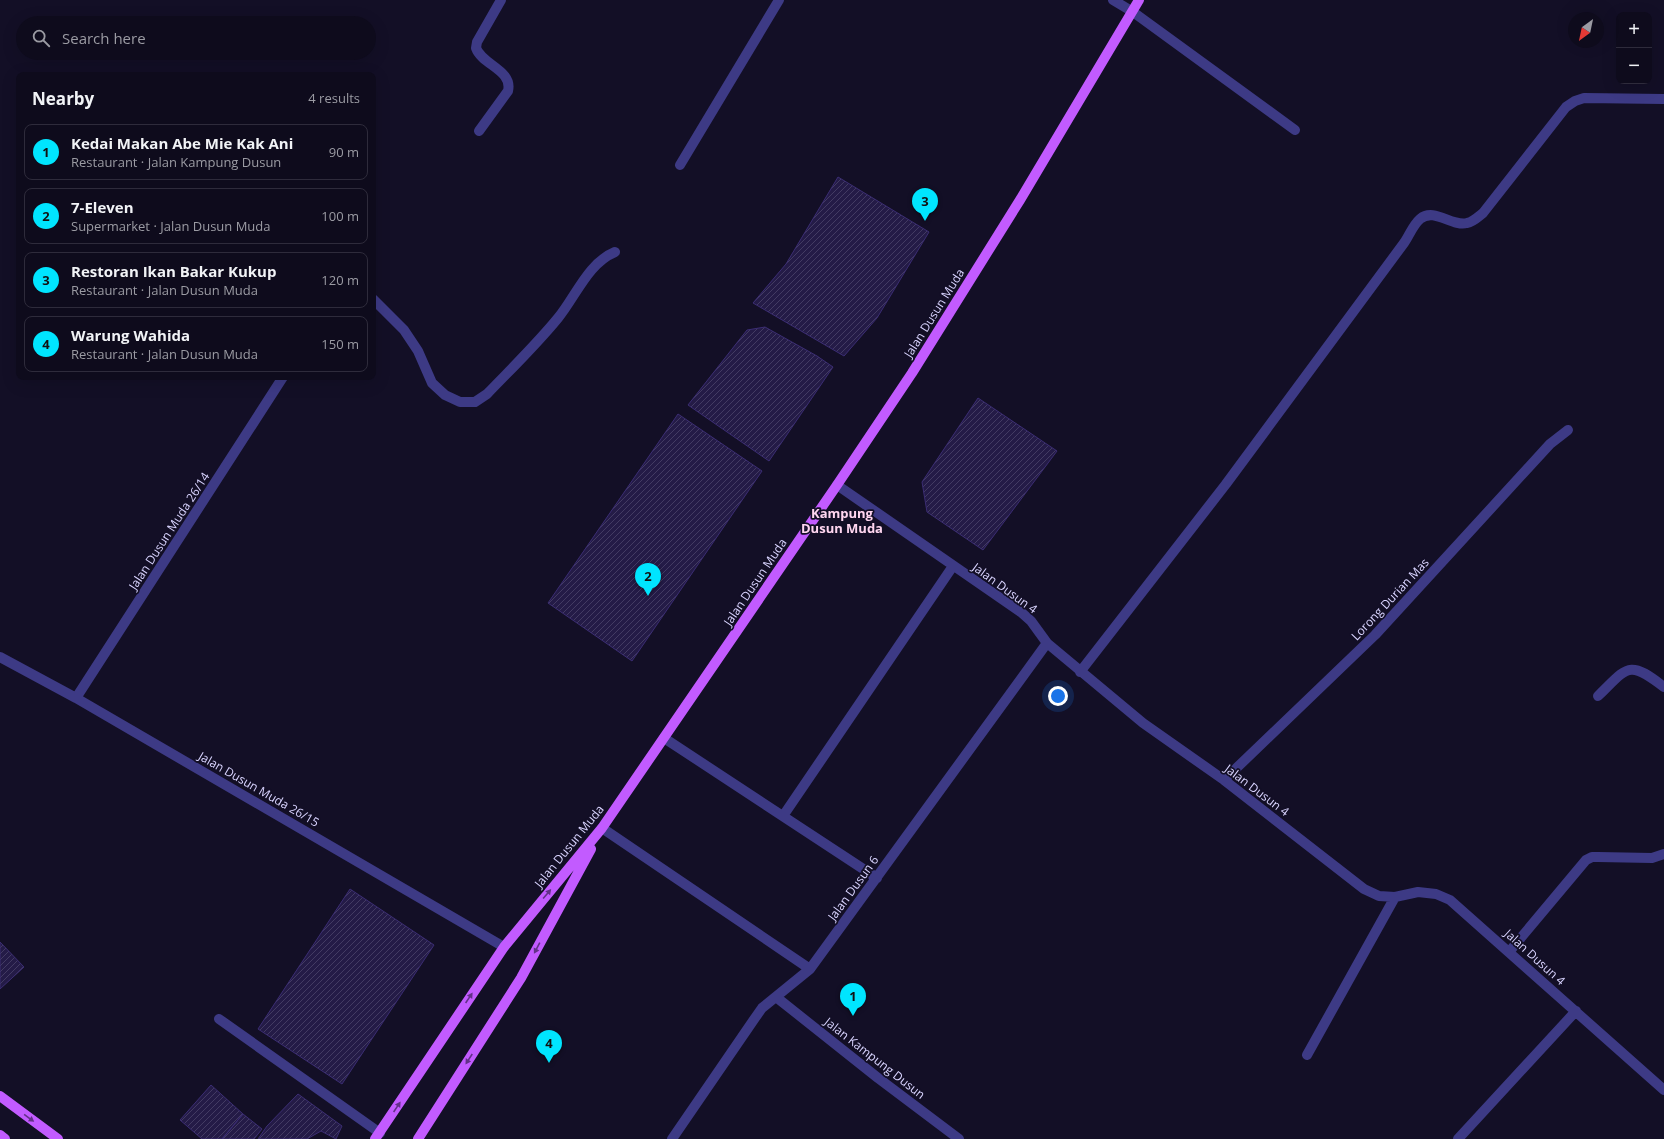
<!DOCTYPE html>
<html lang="en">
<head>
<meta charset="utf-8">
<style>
  body { margin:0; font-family:"Open Sans",sans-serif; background:#1c1929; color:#f1f3f6 }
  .controls { position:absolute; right:12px; top:12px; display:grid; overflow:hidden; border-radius:8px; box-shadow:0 4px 16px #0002 }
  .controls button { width:36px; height:36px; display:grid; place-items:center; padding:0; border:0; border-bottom:1px solid #2e2b3b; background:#0e0b1c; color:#f1f3f6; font:20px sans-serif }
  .compass { position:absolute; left:1568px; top:12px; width:36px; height:36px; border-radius:50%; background:#0e0b1c; box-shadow:0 4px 16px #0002; rotate:213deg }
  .you { position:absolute; left:1058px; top:696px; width:14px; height:14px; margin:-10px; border:3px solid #fff; border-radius:50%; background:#1a73e8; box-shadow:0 0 0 6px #1a73e833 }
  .badge { display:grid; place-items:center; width:26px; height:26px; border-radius:50%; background:#00e5ff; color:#111; font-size:13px; font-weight:700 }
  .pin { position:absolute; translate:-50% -33px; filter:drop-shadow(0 1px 2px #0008) }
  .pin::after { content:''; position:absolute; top:21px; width:14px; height:12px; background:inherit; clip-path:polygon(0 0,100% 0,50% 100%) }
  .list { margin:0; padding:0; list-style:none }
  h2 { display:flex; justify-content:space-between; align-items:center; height:52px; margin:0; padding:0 16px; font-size:17px }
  h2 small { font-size:13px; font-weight:400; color:#9b9ba3 }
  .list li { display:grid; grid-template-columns:26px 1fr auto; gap:12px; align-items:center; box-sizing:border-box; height:56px; margin:0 8px 8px; padding:0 8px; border:1px solid #2e2b3b; border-radius:8px }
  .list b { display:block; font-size:15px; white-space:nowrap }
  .list p { margin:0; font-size:13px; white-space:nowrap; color:#9b9ba3 }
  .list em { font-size:13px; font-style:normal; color:#9b9ba3 }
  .icon { flex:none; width:22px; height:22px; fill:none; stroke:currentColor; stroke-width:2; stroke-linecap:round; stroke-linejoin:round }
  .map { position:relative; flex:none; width:1664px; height:1139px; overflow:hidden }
  .search { position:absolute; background:#0e0b1c; box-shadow:0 4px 16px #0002; left:16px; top:16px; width:360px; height:44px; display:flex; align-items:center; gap:10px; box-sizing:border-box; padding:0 14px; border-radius:22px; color:#9b9ba3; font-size:15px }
  .panel { position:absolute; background:#0e0b1c; box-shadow:0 4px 16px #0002; left:16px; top:72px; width:360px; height:308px; border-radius:8px }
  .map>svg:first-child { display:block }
  .building { fill:url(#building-hatch); stroke:#3b2d73 }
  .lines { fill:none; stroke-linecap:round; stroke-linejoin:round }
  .minor { stroke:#3d3a85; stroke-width:10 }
  .major { stroke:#c25bff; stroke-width:10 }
  .oneway { fill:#623188 }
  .labels { text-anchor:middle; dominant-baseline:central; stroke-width:3.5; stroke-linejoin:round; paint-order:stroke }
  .street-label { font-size:12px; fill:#d9d4ff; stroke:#130f26 }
  .neighbourhood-label { font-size:13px; font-weight:bold; fill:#ffd6f0; stroke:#130f26 }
</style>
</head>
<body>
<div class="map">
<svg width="1664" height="1139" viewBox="0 0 1664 1139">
  <defs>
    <pattern id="building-hatch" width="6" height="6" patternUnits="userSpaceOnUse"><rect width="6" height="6" fill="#241b47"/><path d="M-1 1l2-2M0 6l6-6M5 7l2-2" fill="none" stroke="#433b63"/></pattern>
  </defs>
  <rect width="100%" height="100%" fill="#130f26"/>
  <path class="building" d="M838 177 929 232 877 318 844 356 753 303 786 264Z
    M765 327 817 356 833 367 769 461 688 405 747 330Z
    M978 398 1057 451 983 550 927 512 922 482Z
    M678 414 762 471 632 661 548 603Z
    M350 889 434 945 342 1084 258 1029Z
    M0 942 24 967 0 989Z
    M211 1085 243 1114 222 1139H202L180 1120Z
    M298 1094 342 1126 336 1139 321 1131 307 1139H258L267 1126Z
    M243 1114 262 1129 254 1139H222Z"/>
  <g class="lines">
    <path class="minor" d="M1113 0 1133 12 1295 130
      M479 131 508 91C513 70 482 65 476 48L477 42 501 0
      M680 165 779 0
      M373 299 404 330 418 351 432 383 445 395 460 402H475L487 394C511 369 536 345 558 318 576 296 588 263 615 252
      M837 485 1022 613 1031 621 1047 643 1143 723 1224 780 1364 889 1379 896 1395 897 1418 892 1436 894 1450 900 1664 1090
      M0 657 76 698 504 947
      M1080 672 1226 484 1404 243C1409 236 1413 225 1420 219 1434 207 1452 227 1467 223 1473 222 1478 217 1483 213L1566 107 1575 101 1584 98 1664 99
      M1598 696C1628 667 1628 659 1664 687
      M76 698 283 377
      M664 738 877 878
      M1224 780 1375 635 1550 444 1568 430
      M783 816 953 566
      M602 828 810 969
      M1509 952 1586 860 1592 857H1598L1652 858 1664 854
      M776 997 878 1078 959 1139
      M219 1019 380 1133
      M1307 1055 1395 897
      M672 1139 755 1018 762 1008 810 969 1047 643
      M1458 1139 1576 1011"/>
    <path class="major" d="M0 1096 58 1139
      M0 1135 5 1139
      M375 1139 504 947 602 828 837 485 912 373 1020 200 1139 0
      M418 1139 521 978 591 849"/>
  </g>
  <defs><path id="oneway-solid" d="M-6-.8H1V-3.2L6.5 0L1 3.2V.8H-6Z"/></defs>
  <g class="oneway">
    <use href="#oneway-solid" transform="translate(547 894) rotate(-50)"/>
    <use href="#oneway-solid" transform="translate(537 948) rotate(118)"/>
    <use href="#oneway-solid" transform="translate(469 998) rotate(-56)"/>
    <use href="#oneway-solid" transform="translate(469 1059) rotate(123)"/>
    <use href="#oneway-solid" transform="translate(397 1107) rotate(-56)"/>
    <use href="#oneway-solid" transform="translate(29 1118) rotate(36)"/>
  </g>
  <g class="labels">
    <g class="street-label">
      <text transform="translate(934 313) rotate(-58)">Jalan Dusun Muda</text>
      <text transform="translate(169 531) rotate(-57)">Jalan Dusun Muda 26/14</text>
      <text transform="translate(755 582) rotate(-56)">Jalan Dusun Muda</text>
      <text transform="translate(1005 588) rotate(36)">Jalan Dusun 4</text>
      <text transform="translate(1390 599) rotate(-47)">Lorong Durian Mas</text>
      <text transform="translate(259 789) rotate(30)">Jalan Dusun Muda 26/15</text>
      <text transform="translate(1257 790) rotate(37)">Jalan Dusun 4</text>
      <text transform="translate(569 846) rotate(-51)">Jalan Dusun Muda</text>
      <text transform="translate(853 888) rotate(-54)">Jalan Dusun 6</text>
      <text transform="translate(1535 957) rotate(42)">Jalan Dusun 4</text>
      <text transform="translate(875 1058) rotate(38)">Jalan Kampung Dusun</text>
    </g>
    <g class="neighbourhood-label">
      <text x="842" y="513">Kampung<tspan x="842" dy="15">Dusun Muda</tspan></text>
    </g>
  </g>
</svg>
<div class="controls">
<button>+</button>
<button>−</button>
</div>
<svg class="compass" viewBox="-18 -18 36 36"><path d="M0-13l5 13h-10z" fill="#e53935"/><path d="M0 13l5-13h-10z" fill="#9b9ba3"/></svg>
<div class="you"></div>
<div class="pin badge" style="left:853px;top:1016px">1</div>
<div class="pin badge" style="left:648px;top:596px">2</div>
<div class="pin badge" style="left:925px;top:221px">3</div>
<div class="pin badge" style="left:549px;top:1063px">4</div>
<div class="search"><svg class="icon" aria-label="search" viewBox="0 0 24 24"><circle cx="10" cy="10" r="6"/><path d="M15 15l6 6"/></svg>Search here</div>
<section class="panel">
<h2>Nearby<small>4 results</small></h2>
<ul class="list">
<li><span class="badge">1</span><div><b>Kedai Makan Abe Mie Kak Ani</b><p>Restaurant · Jalan Kampung Dusun</p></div><em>90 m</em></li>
<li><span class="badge">2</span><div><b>7-Eleven</b><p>Supermarket · Jalan Dusun Muda</p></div><em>100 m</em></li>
<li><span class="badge">3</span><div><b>Restoran Ikan Bakar Kukup</b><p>Restaurant · Jalan Dusun Muda</p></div><em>120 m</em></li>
<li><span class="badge">4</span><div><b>Warung Wahida</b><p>Restaurant · Jalan Dusun Muda</p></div><em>150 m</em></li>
</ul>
</section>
</div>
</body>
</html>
